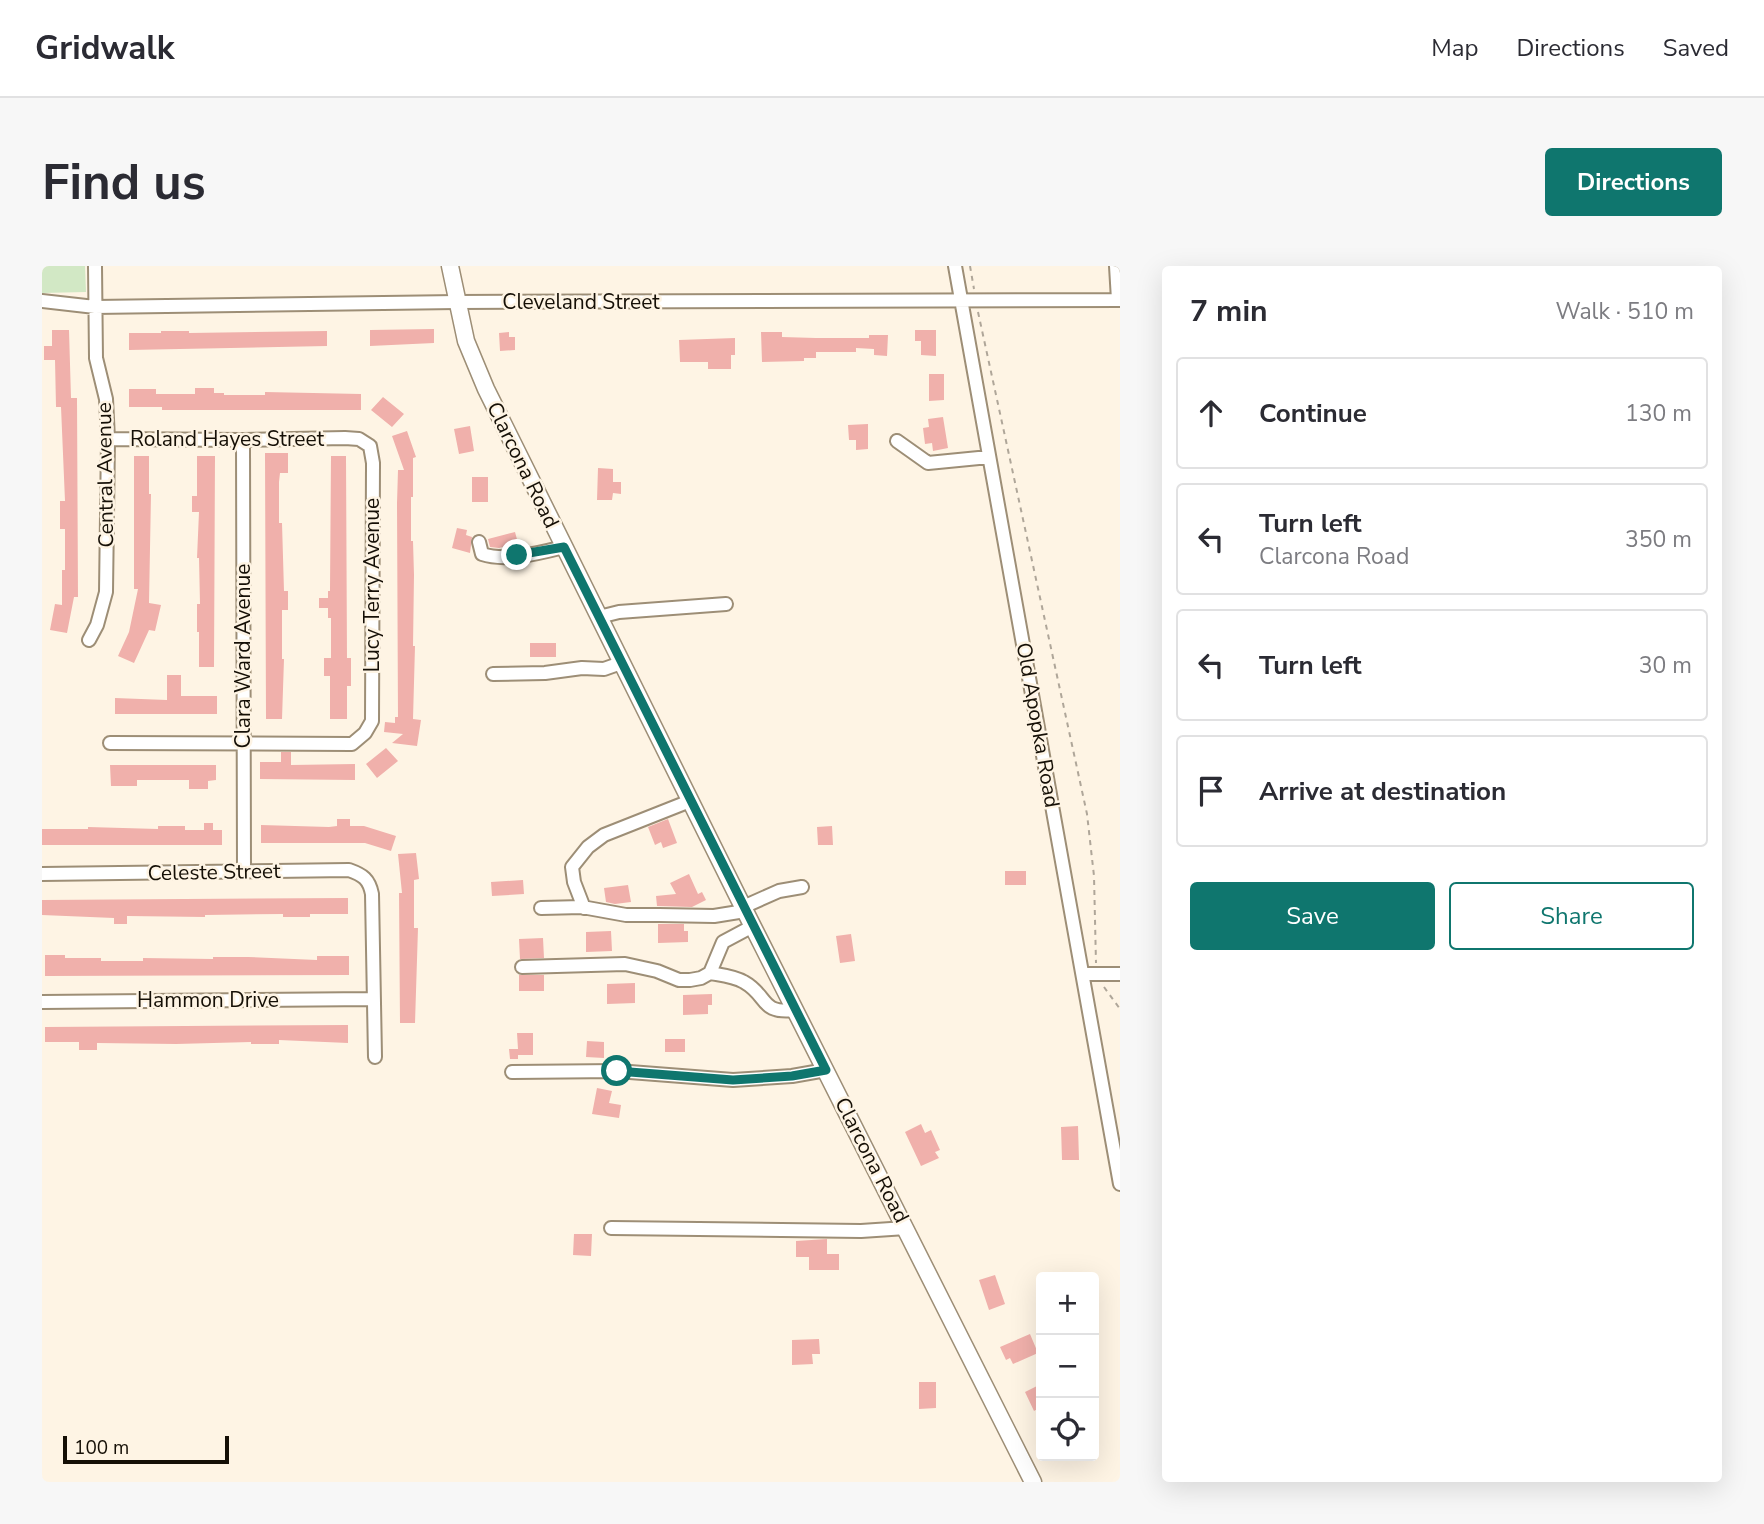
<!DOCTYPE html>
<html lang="en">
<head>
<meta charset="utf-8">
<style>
  body { margin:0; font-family:"Nunito Sans",sans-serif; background:#f7f7f7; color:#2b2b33 }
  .controls { position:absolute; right:21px; bottom:21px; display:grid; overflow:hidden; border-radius:7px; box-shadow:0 7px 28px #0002 }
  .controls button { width:63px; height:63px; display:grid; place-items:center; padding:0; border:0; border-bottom:2px solid #e1e1e2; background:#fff; color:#2b2b33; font:35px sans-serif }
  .scale { position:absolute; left:21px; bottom:18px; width:166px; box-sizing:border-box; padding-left:7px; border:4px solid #150f06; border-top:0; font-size:19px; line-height:24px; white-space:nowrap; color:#150f06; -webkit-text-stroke:5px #fef4e4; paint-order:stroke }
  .stop { position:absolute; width:21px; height:21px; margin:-16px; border:5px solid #0f766e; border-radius:50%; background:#fff }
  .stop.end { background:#0f766e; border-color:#fff; box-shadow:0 2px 7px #0008 }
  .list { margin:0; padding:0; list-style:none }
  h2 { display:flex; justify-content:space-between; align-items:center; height:91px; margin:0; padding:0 28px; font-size:30px }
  h2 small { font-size:23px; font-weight:400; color:#7c7c81 }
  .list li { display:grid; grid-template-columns:46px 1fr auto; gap:21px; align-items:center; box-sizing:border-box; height:112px; margin:0 14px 14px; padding:0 14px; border:2px solid #e1e1e2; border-radius:7px }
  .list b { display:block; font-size:26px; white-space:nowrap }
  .list p { margin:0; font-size:23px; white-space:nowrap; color:#7c7c81 }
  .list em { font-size:23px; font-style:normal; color:#7c7c81 }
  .actions { display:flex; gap:14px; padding:21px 28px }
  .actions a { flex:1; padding:16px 0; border:2px solid #0f766e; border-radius:7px; text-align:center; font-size:24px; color:#0f766e }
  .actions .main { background:#0f766e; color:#fff }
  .icon { flex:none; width:38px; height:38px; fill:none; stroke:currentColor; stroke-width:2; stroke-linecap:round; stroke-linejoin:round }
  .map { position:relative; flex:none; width:1078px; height:1216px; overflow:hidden; border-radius:7px }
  header { display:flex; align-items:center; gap:42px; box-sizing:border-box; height:98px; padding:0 35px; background:#fff; border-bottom:2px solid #e1e1e2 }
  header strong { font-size:33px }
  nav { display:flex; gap:38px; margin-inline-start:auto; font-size:24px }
  .intro { display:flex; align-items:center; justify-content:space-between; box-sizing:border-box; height:168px; padding:0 42px }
  h1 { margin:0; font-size:49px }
  .button { padding:18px 32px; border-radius:7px; background:#0f766e; color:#fff; font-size:24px; font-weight:700 }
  main { display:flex; gap:42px; padding:0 42px }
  aside { flex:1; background:#fff; border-radius:7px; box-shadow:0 7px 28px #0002 }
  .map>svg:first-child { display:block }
  .green { fill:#d2e8c5 }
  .building { fill:#f0b0ab }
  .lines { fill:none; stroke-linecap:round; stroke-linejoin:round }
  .minor-casing { stroke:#9d8e76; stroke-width:16 }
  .major-casing { stroke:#9d8e76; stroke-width:19 }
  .path { stroke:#afa699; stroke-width:2; stroke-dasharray:5 5; stroke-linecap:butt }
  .minor { stroke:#fff; stroke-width:12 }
  .major { stroke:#fff; stroke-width:16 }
  .route { stroke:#0f766e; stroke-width:9 }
  .labels { text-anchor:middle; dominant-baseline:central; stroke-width:5; stroke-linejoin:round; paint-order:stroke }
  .street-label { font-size:21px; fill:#150f06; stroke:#fef4e4 }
</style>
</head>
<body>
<header>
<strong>Gridwalk</strong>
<nav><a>Map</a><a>Directions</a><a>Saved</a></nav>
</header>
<div class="intro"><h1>Find us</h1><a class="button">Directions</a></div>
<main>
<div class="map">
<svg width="1078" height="1216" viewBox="0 0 1078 1216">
  <rect width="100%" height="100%" fill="#fef4e4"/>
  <path class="green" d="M0 0H43L44 26 0 27Z"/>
  <path class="building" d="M392 63V77L328 80V64Z
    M10 64H27L29 132H35L36 331H32L25 367 8 364 13 338 20 339V304H23V263H18V235H23L19 141H14L13 94H2V80H10Z
    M873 64H894V90L879 89V75H873Z
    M119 65H147V67L285 65V80L87 84V67H119Z
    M467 66V71H473V84L458 85 457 67Z
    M719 66H740V71L774 72H827V69H846L845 90 832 89V83L814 82V86H774V92H762V95L720 96Z
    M693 72V89H689V103H666V96H638L637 74Z
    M887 108H902V134L887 135Z
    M153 122H172V127H182V129H223V126L319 128V144H120V141H87V123H114V128H153Z
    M341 131 362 148 350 161 329 144Z
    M901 151 906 182 891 185 890 177 883 178 881 162 887 161 886 153Z
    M826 158V183L814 184V174H807L806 159Z
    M428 160 432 185 417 188 412 163Z
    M365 165 374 191 371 192V231H369V275H371L372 309 371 380H373L371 453 379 454 375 480 350 477 361 468 342 466 343 456 353 457V451H356L355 237 356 204H362L350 170Z
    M223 187H246V207H238L237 216V257H240L242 325H246V344H240V393H242L240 453H224Z
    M92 190H107V228H109L107 337 119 339 113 365 107 364 92 397 76 390 87 366 96 323H92Z
    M155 190H173L172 401H157V366H155V338H158L157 292H155L157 246H150V230H155Z
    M289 190H304L305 392H309V420H305V453H288V410H282V392H289V352H286V342H277V332H286V325H288Z
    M556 202 571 203V216H579V228L571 227 570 234H555Z
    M430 211H446V236H430Z
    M415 262 425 264 424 269 430 271 428 287 410 282Z
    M473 266 476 277 457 282 448 281 446 273Z
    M488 377H514V391H488Z
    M125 409H139V430H175V448H73V432L125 434Z
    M344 482 356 495 335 512 324 498Z
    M239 486H249V499L313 498V514L218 513V496H239Z
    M68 499H174V514L166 515V523H147V514H95V520H69Z
    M295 553H308V560H322L354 570 349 585 323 577H219V559L287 561 295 560Z
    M626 553 635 577 621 582 619 576 613 579 606 561Z
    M162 557H171V564H180V579H0V563H46V561L116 563V560H143V564H162Z
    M790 560 791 579H776L775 561Z
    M374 587 377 613 372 614V662H376L373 757H358L357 627H360L356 588Z
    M963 605H984V619H963Z
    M647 608 656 628 660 626 664 634 650 641 615 640 614 630 634 628 628 617Z
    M481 614 482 628 450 630 449 616Z
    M586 619 589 636 573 638 564 636 562 622Z
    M306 632V648H268V651H241V648L163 649V651L85 650V658H72V652L0 649V634Z
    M616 658H642V665H646V676L616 677Z
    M569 665 570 685 544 686V666Z
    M809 668 813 695 798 697 794 670Z
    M501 672 502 692 478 693 477 673Z
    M3 689H23V692H59V695H101V692L171 693V691H206L275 694V690H307V709L3 710Z
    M477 709H502V725H477Z
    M593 717V737L565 738V718Z
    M670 728V739H666V748L641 749V729Z
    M306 759V777L237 774V778H209V776L134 778 55 777V784H37V776H3V761Z
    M475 767H491V789H476V793H468L467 783H476Z
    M623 773H643V786H623Z
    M545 775 562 776V792L544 791Z
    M555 822 570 825 567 837 579 839 577 852 550 848Z
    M879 858 883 867 889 864 898 884 893 886 897 892 879 900 863 866Z
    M1036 860 1037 894H1020L1019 861Z
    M532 968H550L549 990 531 989Z
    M785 973V988H797V1004H767V991H754V975Z
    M953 1009 963 1038 947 1044 937 1014Z
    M988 1068 996 1087 971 1098 968 1092 964 1094 958 1081Z
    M777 1073 778 1088H770L771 1098 750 1099V1074Z
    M877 1116H894V1142L877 1143Z
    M999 1118V1141L992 1145 983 1126Z"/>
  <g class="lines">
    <defs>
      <path id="minor" d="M913 0 1078 918
        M1074 0 1076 34
        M0 35 53 41 415 36 1078 34
        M66 173 201 174 303 172 317 173 328 180 331 197 330 455 323 467 310 478 68 477
        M201 174 202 605
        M855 175 886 197 947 191
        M437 276 440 288C464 296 498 287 522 281
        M557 351 577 346 684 338
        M47 374 55 359 64 326 66 173 64 133 54 92 53 0
        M451 408 503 407 540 402 562 403 579 397
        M0 608 307 604C321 609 327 613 330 628L333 791
        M701 641 737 625 760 621
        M499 642 540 641 584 649H617L672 650 703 645
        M542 642 532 616 530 601 546 581 562 569 648 535
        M480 701 583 698 615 705 637 714H648L659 712 668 707 681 676 711 660
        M668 707C679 709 692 710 702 716 727 730 717 748 753 744
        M1041 708H1078
        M0 736 332 733
        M470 806 575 805 691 814 750 810 784 804
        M569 962 819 965 864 962"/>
      <path id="major" d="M408 0 424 75 444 123 703 645 991 1216"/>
    </defs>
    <use href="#minor" class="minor-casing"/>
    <use href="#major" class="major-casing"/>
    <path class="path" d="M928 0 932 23
      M936 46 1045 548 1052 610 1054 697
      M1062 721 1078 743"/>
    <use href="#minor" class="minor"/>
    <use href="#major" class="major"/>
  </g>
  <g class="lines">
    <path class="route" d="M475 289 522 281 784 804 750 810 691 814 575 805"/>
  </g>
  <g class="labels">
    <g class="street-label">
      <text x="539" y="36">Cleveland Street</text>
      <text x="185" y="173">Roland Hayes Street</text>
      <text transform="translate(481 199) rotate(64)">Clarcona Road</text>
      <text transform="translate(63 209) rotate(-91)">Central Avenue</text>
      <text transform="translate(330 319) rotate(-90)">Lucy Terry Avenue</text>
      <text transform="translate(201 390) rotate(-90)">Clara Ward Avenue</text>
      <text transform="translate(996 459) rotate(80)">Old Apopka Road</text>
      <text transform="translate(172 606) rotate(-1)">Celeste Street</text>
      <text x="166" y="734">Hammon Drive</text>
      <text transform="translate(830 894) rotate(63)">Clarcona Road</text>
    </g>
  </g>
</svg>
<div class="controls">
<button>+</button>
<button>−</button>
<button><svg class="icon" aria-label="locate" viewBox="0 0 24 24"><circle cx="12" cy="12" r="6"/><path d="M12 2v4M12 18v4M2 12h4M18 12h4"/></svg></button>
</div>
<div class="scale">100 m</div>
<div class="stop" style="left:575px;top:805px"></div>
<div class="stop end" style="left:475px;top:289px"></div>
</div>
<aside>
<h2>7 min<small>Walk · 510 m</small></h2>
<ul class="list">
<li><svg class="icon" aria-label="ahead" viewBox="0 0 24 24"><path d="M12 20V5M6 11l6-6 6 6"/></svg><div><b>Continue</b></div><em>130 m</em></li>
<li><svg class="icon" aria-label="left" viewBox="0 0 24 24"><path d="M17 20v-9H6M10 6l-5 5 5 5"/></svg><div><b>Turn left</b><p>Clarcona Road</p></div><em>350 m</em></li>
<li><svg class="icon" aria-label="left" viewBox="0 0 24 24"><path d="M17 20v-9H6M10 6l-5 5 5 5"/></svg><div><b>Turn left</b></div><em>30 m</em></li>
<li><svg class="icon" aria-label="arrive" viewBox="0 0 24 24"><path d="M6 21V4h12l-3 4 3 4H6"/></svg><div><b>Arrive at destination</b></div></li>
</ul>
<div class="actions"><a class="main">Save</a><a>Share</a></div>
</aside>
</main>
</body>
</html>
